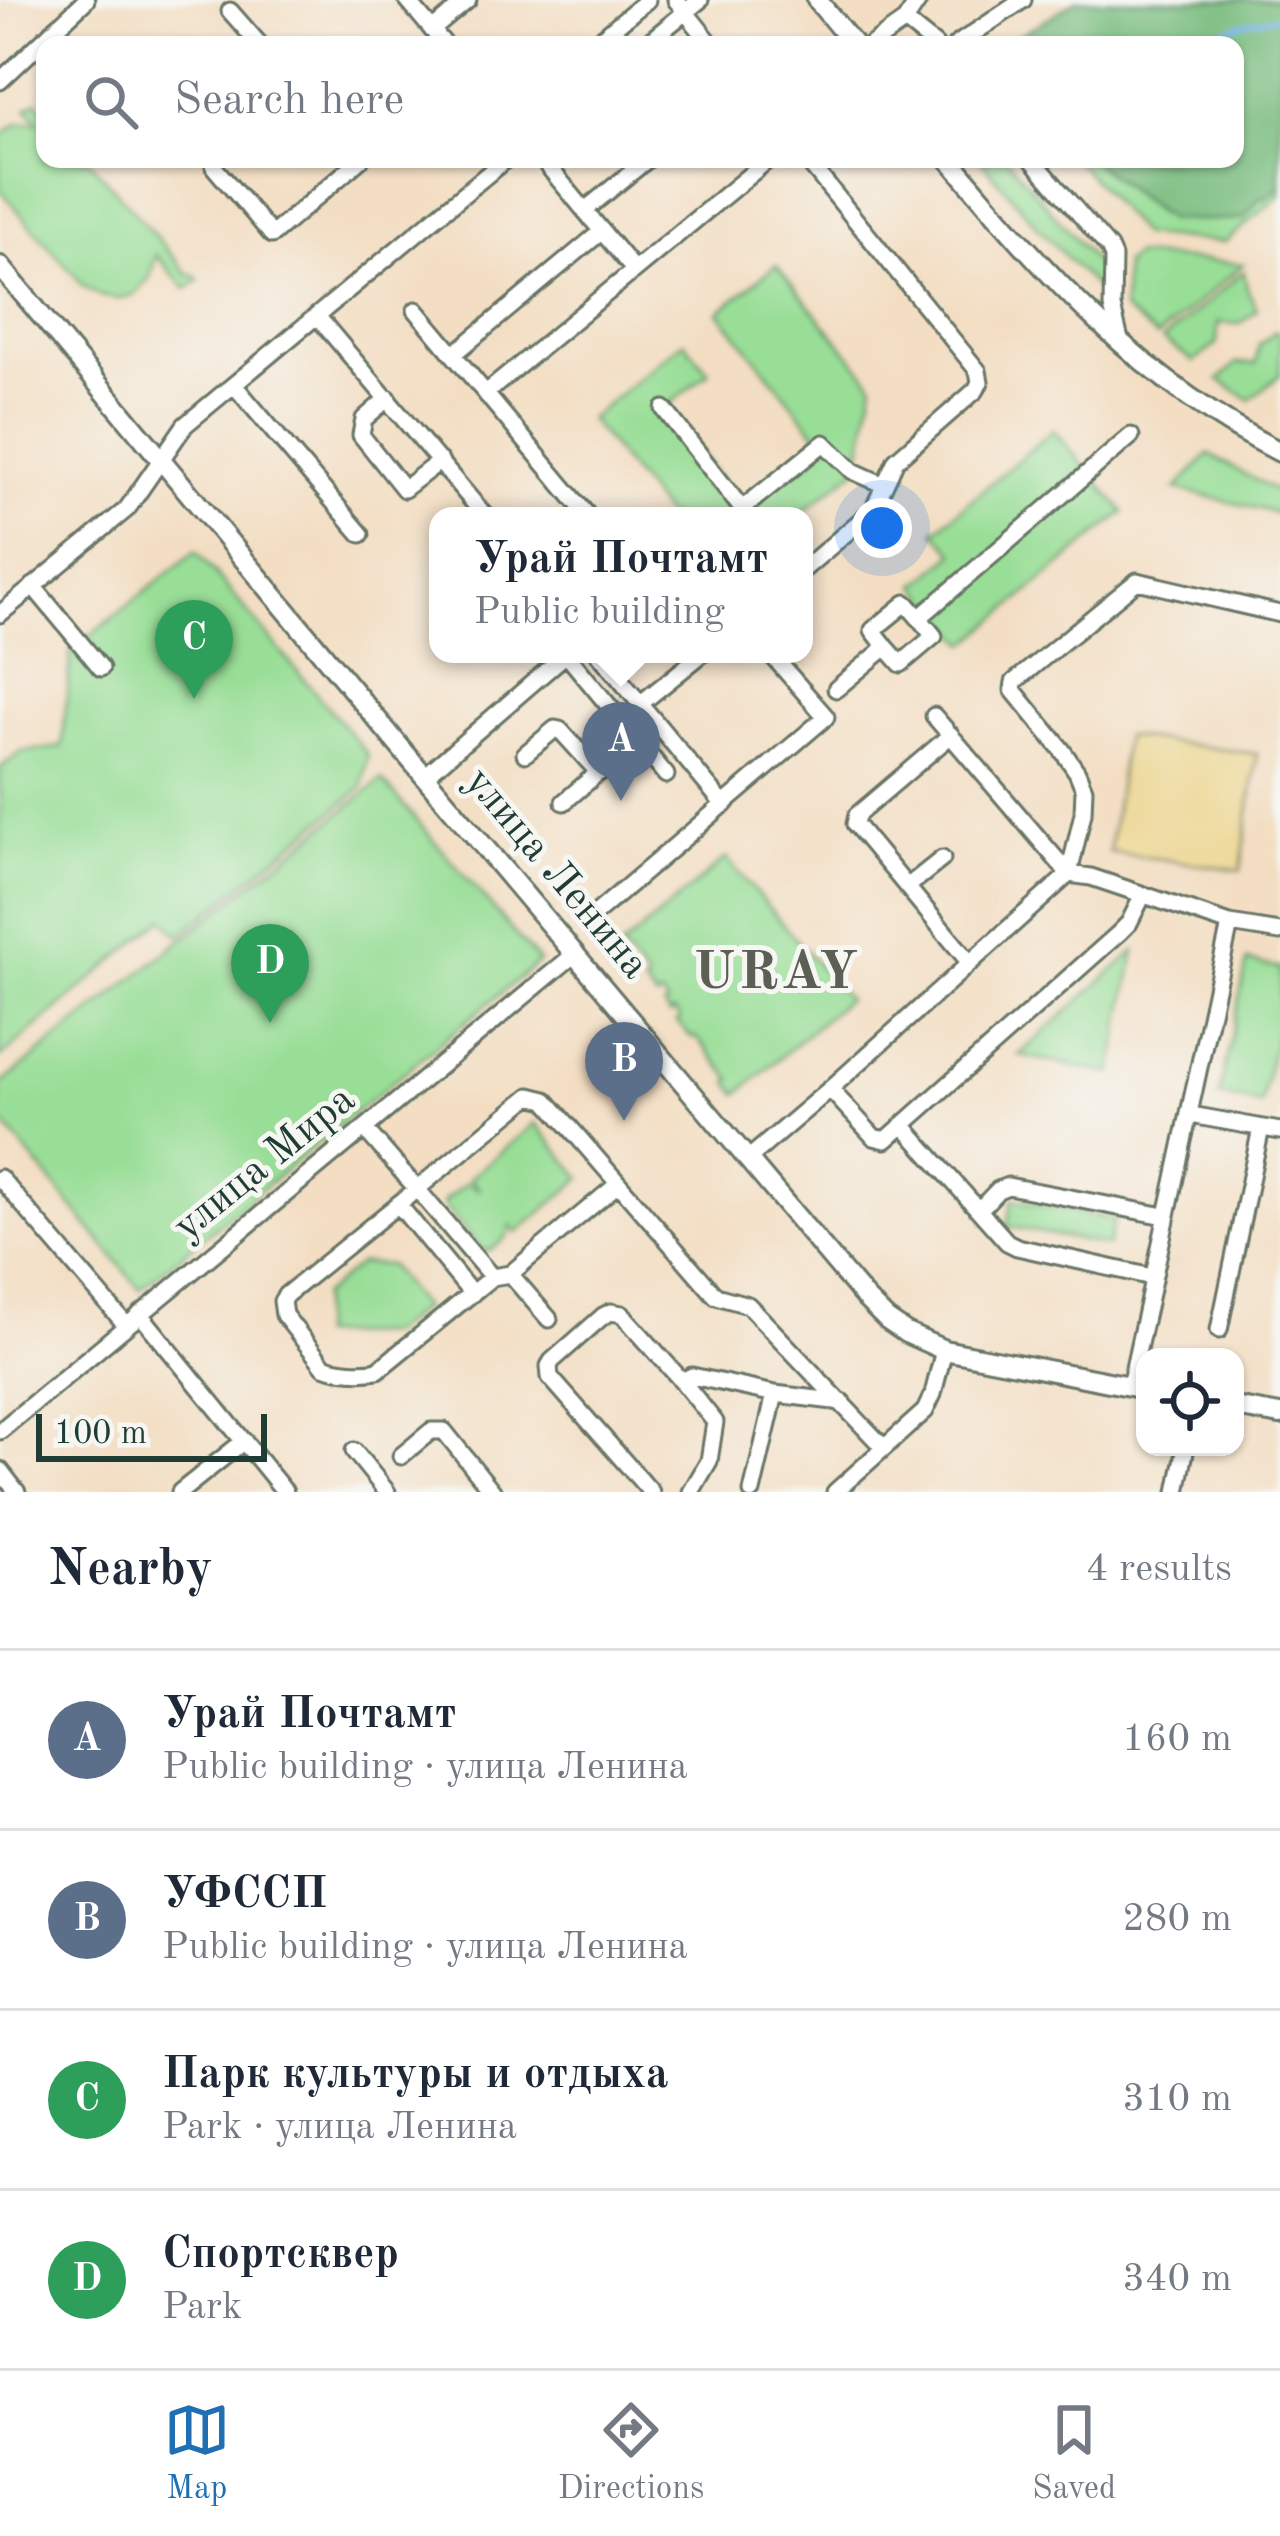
<!DOCTYPE html>
<html lang="en">
<head>
<meta charset="utf-8">
<style>
  body { margin:0; font-family:"Old Standard TT",serif; background:#f6f6f7; color:#1f2937 }
  .controls { position:absolute; right:36px; bottom:36px; display:grid; overflow:hidden; border-radius:24px; box-shadow:0 3px 9px #0004 }
  .controls button { width:108px; height:108px; display:grid; place-items:center; padding:0; border:0; border-bottom:3px solid #e0e1e3; background:#fff; color:#1f2937; font:60px sans-serif }
  .scale { position:absolute; left:36px; bottom:30px; width:231px; box-sizing:border-box; padding-left:12px; border:6px solid #1f3d34; border-top:0; font-size:33px; line-height:42px; white-space:nowrap; color:#1f3d34; -webkit-text-stroke:9px #f6f6f2; paint-order:stroke }
  .you { position:absolute; left:882px; top:528px; width:42px; height:42px; margin:-30px; border:9px solid #fff; border-radius:50%; background:#1a73e8; box-shadow:0 0 0 18px #1a73e833 }
  .badge { display:grid; place-items:center; width:78px; height:78px; border-radius:50%; background:#1f6fb2; color:#fff; font-size:39px; font-weight:700 }
  .pin { position:absolute; translate:-50% -99px; filter:drop-shadow(0 3px 6px #0008) }
  .pin::after { content:''; position:absolute; top:63px; width:42px; height:36px; background:inherit; clip-path:polygon(0 0,100% 0,50% 100%) }
  .popup { position:absolute; left:429px; top:507px; width:384px; height:156px; box-sizing:border-box; display:grid; place-content:center; border-radius:24px; background:#fff; filter:drop-shadow(0 3px 9px #0005); font-size:39px; white-space:nowrap; color:#747a83 }
  .popup b { font-size:45px; color:#1f2937 }
  .popup::after { content:''; position:absolute; left:50%; top:100%; margin-left:-24px; border:24px solid transparent; border-top-color:#fff }
  .list { margin:0; padding:0; list-style:none }
  h2 { display:flex; justify-content:space-between; align-items:center; height:156px; margin:0; padding:0 48px; font-size:51px }
  h2 small { font-size:39px; font-weight:400; color:#747a83 }
  .list li { display:grid; grid-template-columns:78px 1fr auto; gap:36px; align-items:center; box-sizing:border-box; height:180px; padding:0 48px; border-top:3px solid #e0e1e3 }
  .list b { display:block; font-size:45px; white-space:nowrap }
  .list p { margin:0; font-size:39px; white-space:nowrap; color:#747a83 }
  .list em { font-size:39px; font-style:normal; color:#747a83 }
  .icon { flex:none; width:66px; height:66px; fill:none; stroke:currentColor; stroke-width:2; stroke-linecap:round; stroke-linejoin:round }
  .map { position:relative; flex:none; width:1280px; height:1492px; overflow:hidden }
  .search { position:absolute; background:#fff; box-shadow:0 3px 9px #0004; left:36px; right:36px; top:36px; height:132px; display:flex; align-items:center; gap:30px; box-sizing:border-box; padding:0 42px; border-radius:24px; color:#747a83; font-size:45px }
  .sheet { height:876px; background:#fff }
  nav { display:flex; justify-content:space-around; align-items:center; box-sizing:border-box; height:168px; border-top:3px solid #e0e1e3; background:#fff; font-size:33px; color:#747a83 }
  nav a { display:grid; justify-items:center; gap:6px }
  nav .on { color:#1f6fb2 }
  .map>svg:first-child { display:block }
  .green { fill:#99de97; stroke:#5c8e66; stroke-width:3 }
  .forest { fill:#7abd80; stroke:#4c7d5a; stroke-width:3 }
  .sand { fill:#eeda9e; stroke:#868c69; stroke-width:3 }
  .lines { fill:none; stroke-linecap:round; stroke-linejoin:round }
  .stream { stroke:#79b4eb; stroke-width:4.5 }
  .minor-casing { stroke:#697566; stroke-width:21 }
  .major-casing { stroke:#697566; stroke-width:24 }
  .minor { stroke:#fff; stroke-width:15 }
  .major { stroke:#fff; stroke-width:18 }
  .labels { text-anchor:middle; dominant-baseline:central; stroke-width:10; stroke-linejoin:round; paint-order:stroke }
  .street-label { font-size:42px; fill:#1f3d34; stroke:#f6f6f2 }
  .district-label { font-size:54px; font-weight:bold; letter-spacing:3px; fill:#5c5f54; stroke:#f6f6f2 }
</style>
</head>
<body>
<div class="map">
<svg width="1280" height="1492" viewBox="0 0 1280 1492">
  <rect width="100%" height="100%" fill="#f6f6f2"/>
  <filter id="ink" filterUnits="userSpaceOnUse"><feTurbulence type="fractalNoise" baseFrequency=".00833" numOctaves="2"/><feDisplacementMap in="SourceGraphic" scale="24" xChannelSelector="R" yChannelSelector="G"/><feConvolveMatrix kernelMatrix="1 2 1 2 8 2 1 2 1" color-interpolation-filters="sRGB"/></filter>
  <filter id="wash" filterUnits="userSpaceOnUse"><feTurbulence type="fractalNoise" baseFrequency=".004" numOctaves="4" result="noise"/><feDisplacementMap in="SourceGraphic" scale="48" xChannelSelector="R" yChannelSelector="G"/><feGaussianBlur stdDeviation="2.7" result="paint"/><feColorMatrix in="noise" values="0 0 0 0 0 0 0 0 0 0 0 0 0 0 0 0 0 1.4 0 .05"/><feComposite in="paint" operator="in"/></filter>
  <g filter="url(#wash)">
    <rect width="100%" height="100%" fill="#f3dec3"/>
    <path class="green" d="M37 101 45 111V159H88L188 274 195 275 199 280 186 289 156 255 149 279 133 295 118 299 100 296 84 286 0 190V136L18 123 38 122 27 108Z
      M980 159H1007L1106 275 1105 298 1043 233Z
      M1075 159H1090L1159 215 1234 220 1245 217 1261 198H1266L1280 187V196L1225 242 1142 236Z
      M1135 255 1244 264 1157 337 1123 310 1124 264Z
      M776 265 874 384 859 467 798 516H666L589 419 684 341 709 372 665 408 742 509 824 443 719 312Z
      M1244 271 1247 288 1257 310 1240 324 1218 323 1217 344 1194 362 1163 340Z
      M1276 331 1280 334V375L1250 400 1219 380 1237 363 1256 364 1259 345Z
      M1053 430 1124 512 967 644 917 585 955 553 935 531Z
      M1209 454 1280 494V514L1176 489Z
      M196 551 368 755 362 788 179 936 164 918 0 1058V768L22 752 62 747 71 651Z
      M382 780 539 962 140 1289 0 1119V1085Z
      M726 858 847 999 738 1094 729 1082 732 1079 696 1037 692 1038 677 1022 680 1018 675 1012 670 1015 664 1007 667 1003 661 996 657 999 644 985 648 980 621 948Z
      M1135 951 1112 1074 1019 1055Z
      M1247 961 1280 968V1014L1261 1104 1219 1096Z
      M535 1123 582 1178 517 1233 511 1226C510 1237 494 1250 484 1251L444 1207V1201L467 1182 480 1190 470 1178Z
      M1013 1199 1114 1220 1108 1246 1007 1226Z
      M360 1263 389 1265 422 1308 390 1334 319 1335 321 1296Z"/>
    <path class="forest" d="M1077 0H1280V187L1266 198H1260L1245 217 1234 220H1169L1094 162 1090 159H1235V45H1188L1191 41 1166 45H1004Z"/>
    <path class="sand" d="M1125 736 1257 754 1241 870 1109 852Z"/>
    <g class="lines">
      <path class="stream" d="M1193 41 1245 23 1280 16"/>
    </g>
  </g>
  <g filter="url(#ink)">
    <g class="lines">
      <defs>
        <path id="minor" d="M407 0 445 45
          M676 0 712 45
          M230 11 260 45
          M905 21 935 45
          M432 30 468 0
          M593 45 647 0
          M645 45 700 0
          M871 45 905 21 919 0
          M956 45 1023 0
          M0 81 86 0
          M542 159 634 270
          M1032 159 1109 248 1113 257 1112 307 1120 340
          M214 167 272 235 361 159
          M585 210 648 159
          M416 310 588 516
          M317 316 485 516
          M454 354 602 231
          M234 385 361 534
          M486 393 769 159
          M388 398 364 419 361 435 404 489 440 461
          M664 409 742 509 824 443 853 471 884 485
          M804 569 873 510 896 460 976 390 980 382 978 371 806 159
          M33 586 101 668
          M0 614 127 509 185 425 506 159
          M886 647 901 664 934 636 919 618
          M566 654 666 775
          M599 654 724 805
          M836 689 886 647 873 630 906 603 919 618 1131 436
          M640 704 702 654
          M934 716 1069 874 1091 877 1230 924 1280 932
          M951 735 857 815 855 824 970 963
          M525 754 555 729 560 730 599 773
          M425 776 566 654
          M564 802 631 744 646 711
          M907 887 942 859
          M587 921 826 717 771 654
          M830 1089 874 1137 886 1140 1119 933 1129 923 1143 895
          M1191 1115 1280 1131
          M903 1125 1007 1242 1017 1247 1152 1277
          M365 1129 417 1189 530 1096 546 1100 716 1296 748 1305 883 1447
          M748 1159 830 1089 1069 874 1083 813 1084 789 1077 772 1062 750 1013 690 1014 682 1137 581 1280 614
          M0 1178 126 1325
          M398 1204 472 1294
          M979 1210 998 1190 1008 1186 1165 1216
          M510 1274 549 1319
          M492 1277 378 1370C362 1373 339 1372 324 1366L284 1315 282 1301 286 1295 417 1189 492 1277 510 1274 618 1184
          M140 1314 285 1492
          M1219 1330 1261 1128
          M682 1381 715 1422 709 1461 691 1492
          M1130 1386 1230 924
          M0 1431 576 953
          M354 1451 387 1492
          M401 1456 431 1431H444L493 1492
          M0 1470 17 1492
          M180 1492 244 1441
          M651 1492 550 1377 549 1366 552 1361 603 1316 611 1312 622 1314 682 1381 692 1376 775 1394
          M752 1492 775 1394 842 1402
          M835 1492 925 1411 933 1394 944 1350
          M1177 1492 1186 1447"/>
        <path id="major" d="M817 0 854 45
          M949 159C1045 274 1143 383 1280 452
          M0 266 410 759 865 1298 887 1320 906 1333 944 1350 1145 1389
          M1235 1407 1280 1415"/>
      </defs>
      <use href="#minor" class="minor-casing"/>
      <use href="#major" class="major-casing"/>
      <use href="#minor" class="minor"/>
      <use href="#major" class="major"/>
    </g>
  </g>
  <g class="labels">
    <g class="street-label">
      <text transform="translate(556 874) rotate(50)">улица Ленина</text>
      <text transform="translate(265 1164) rotate(-39)">улица Мира</text>
    </g>
    <g class="district-label">
      <text x="777" y="974">URAY</text>
    </g>
  </g>
</svg>
<div class="controls">
<button><svg class="icon" aria-label="locate" viewBox="0 0 24 24"><circle cx="12" cy="12" r="6"/><path d="M12 2v4M12 18v4M2 12h4M18 12h4"/></svg></button>
</div>
<div class="scale">100 m</div>
<div class="you"></div>
<div class="pin badge" style="left:621px;top:801px;background:#5c6f8a">A</div>
<div class="popup"><b>Урай Почтамт</b>Public building</div>
<div class="pin badge" style="left:624px;top:1121px;background:#5c6f8a">B</div>
<div class="pin badge" style="left:194px;top:699px;background:#2e9e5b">C</div>
<div class="pin badge" style="left:270px;top:1023px;background:#2e9e5b">D</div>
<div class="search"><svg class="icon" aria-label="search" viewBox="0 0 24 24"><circle cx="10" cy="10" r="6"/><path d="M15 15l6 6"/></svg>Search here</div>
</div>
<section class="sheet">
<h2>Nearby<small>4 results</small></h2>
<ul class="list">
<li><span class="badge" style="background:#5c6f8a">A</span><div><b>Урай Почтамт</b><p>Public building · улица Ленина</p></div><em>160 m</em></li>
<li><span class="badge" style="background:#5c6f8a">B</span><div><b>УФССП</b><p>Public building · улица Ленина</p></div><em>280 m</em></li>
<li><span class="badge" style="background:#2e9e5b">C</span><div><b>Парк культуры и отдыха</b><p>Park · улица Ленина</p></div><em>310 m</em></li>
<li><span class="badge" style="background:#2e9e5b">D</span><div><b>Спортсквер</b><p>Park</p></div><em>340 m</em></li>
</ul>
</section>
<nav>
<a class="on"><svg class="icon" aria-label="map" viewBox="0 0 24 24"><path d="M3 6l6-2 6 2 6-2v14l-6 2-6-2-6 2zM9 4v14M15 6v14"/></svg>Map</a>
<a><svg class="icon" aria-label="directions" viewBox="0 0 24 24"><path d="M12 3l9 9-9 9-9-9zM9 14v-3h6M13 9l2 2-2 2"/></svg>Directions</a>
<a><svg class="icon" aria-label="saved" viewBox="0 0 24 24"><path d="M7 4h10v16l-5-4-5 4z"/></svg>Saved</a>
</nav>
</body>
</html>
